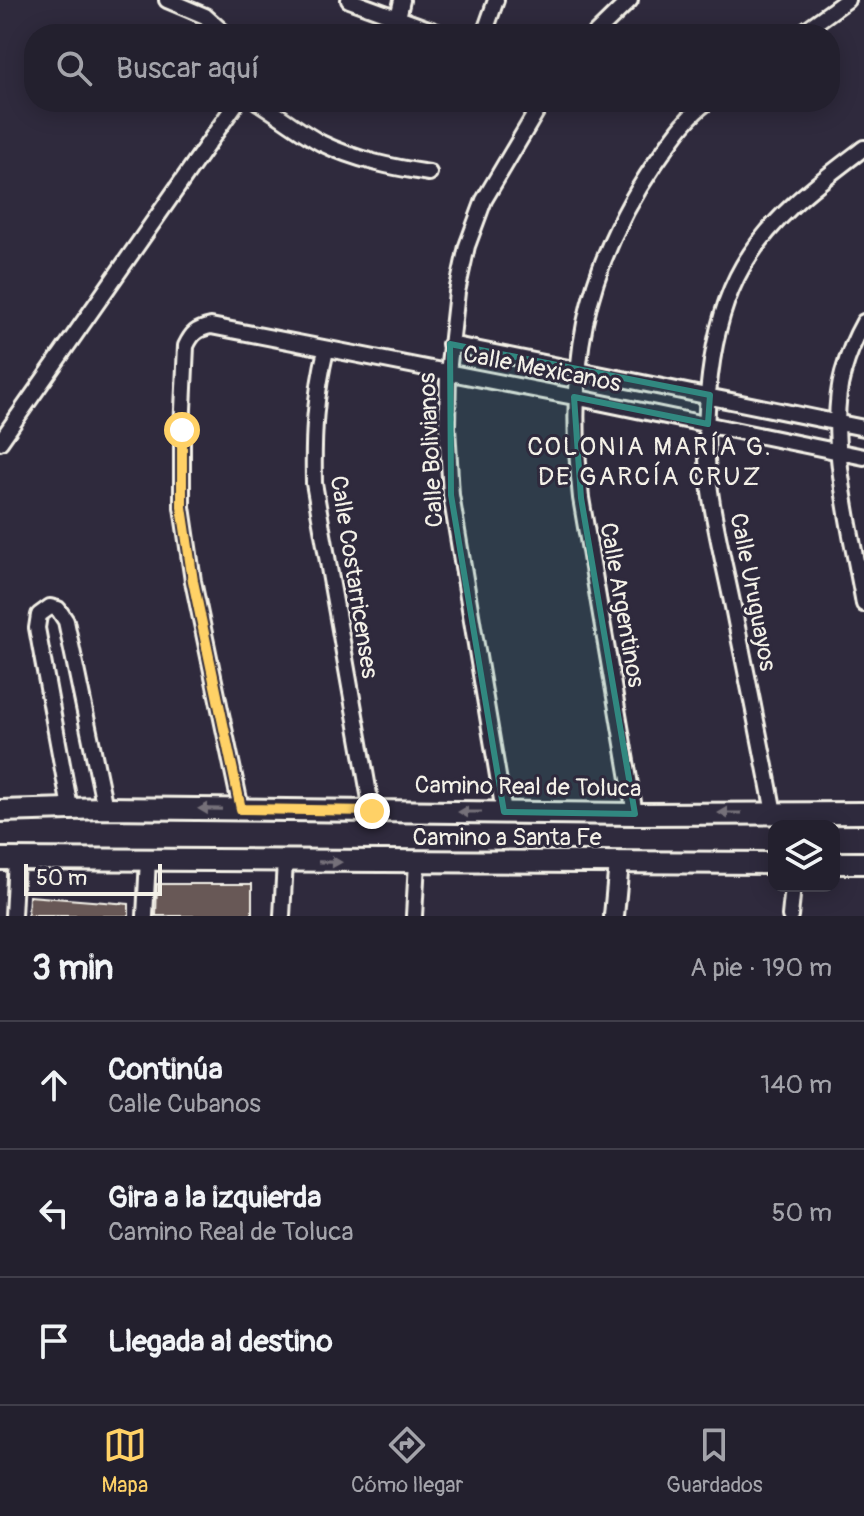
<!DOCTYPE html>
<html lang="es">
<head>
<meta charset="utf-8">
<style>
  body { margin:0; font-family:Pangolin,sans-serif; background:#2f2d3a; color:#f1f3f6 }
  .controls { position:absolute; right:24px; bottom:24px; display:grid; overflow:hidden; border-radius:16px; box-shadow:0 4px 20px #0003 }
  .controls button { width:72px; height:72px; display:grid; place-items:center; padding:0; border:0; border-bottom:2px solid #403e4a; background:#23202e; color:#f1f3f6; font:40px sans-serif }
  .scale { position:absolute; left:24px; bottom:20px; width:138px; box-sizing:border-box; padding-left:8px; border:4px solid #f4f1e8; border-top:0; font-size:22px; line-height:28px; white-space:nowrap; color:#f4f1e8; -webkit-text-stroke:6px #2f2a3d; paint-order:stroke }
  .stop { position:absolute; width:24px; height:24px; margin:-18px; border:6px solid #ffd166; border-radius:50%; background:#fff }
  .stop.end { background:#ffd166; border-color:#fff; box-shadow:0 2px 8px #0008 }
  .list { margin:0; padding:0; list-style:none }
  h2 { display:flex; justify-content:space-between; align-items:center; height:104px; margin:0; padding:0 32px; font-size:34px }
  h2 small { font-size:26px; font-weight:400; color:#a3a3aa }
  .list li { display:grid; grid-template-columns:52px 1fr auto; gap:24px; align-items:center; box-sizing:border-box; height:128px; padding:0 32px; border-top:2px solid #403e4a }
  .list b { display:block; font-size:30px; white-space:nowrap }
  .list p { margin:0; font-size:26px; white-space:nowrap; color:#a3a3aa }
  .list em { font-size:26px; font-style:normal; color:#a3a3aa }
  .icon { flex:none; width:44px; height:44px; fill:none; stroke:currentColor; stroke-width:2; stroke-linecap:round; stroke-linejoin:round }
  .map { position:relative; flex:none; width:864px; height:916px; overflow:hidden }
  .search { position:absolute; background:#23202e; box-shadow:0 4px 20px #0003; left:24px; right:24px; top:24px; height:88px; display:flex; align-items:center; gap:20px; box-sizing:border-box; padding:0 28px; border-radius:32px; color:#a3a3aa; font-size:30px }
  .sheet { height:488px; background:#23202e }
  nav { display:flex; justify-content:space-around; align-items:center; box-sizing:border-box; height:112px; border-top:2px solid #403e4a; background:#23202e; font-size:22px; color:#a3a3aa }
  nav a { display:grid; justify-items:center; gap:4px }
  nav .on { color:#ffd166 }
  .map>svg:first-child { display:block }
  .building { fill:#685956; stroke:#f4f1e8; stroke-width:2 }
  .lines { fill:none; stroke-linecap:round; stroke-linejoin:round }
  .minor-casing { stroke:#f4f1e8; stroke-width:20 }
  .tertiary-casing { stroke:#f4f1e8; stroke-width:24 }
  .secondary-casing { stroke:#f4f1e8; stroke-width:26 }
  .minor { stroke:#2f2a3d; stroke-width:14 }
  .tertiary { stroke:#2f2a3d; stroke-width:18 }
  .secondary { stroke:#2f2a3d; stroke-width:20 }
  .oneway { fill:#747079 }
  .route { stroke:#ffd166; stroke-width:10 }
  .marked { fill:#318880; fill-opacity:0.2; stroke:#318880; stroke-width:6; stroke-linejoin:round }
  .labels { text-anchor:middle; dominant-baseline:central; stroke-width:6; stroke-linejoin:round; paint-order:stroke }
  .street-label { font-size:24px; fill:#f4f1e8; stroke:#2f2a3d }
  .neighbourhood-label { font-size:26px; letter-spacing:2px; fill:#f4f1e8; stroke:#2f2a3d }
</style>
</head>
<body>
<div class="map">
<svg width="864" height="916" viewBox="0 0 864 916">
  <rect width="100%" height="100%" fill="#2f2a3d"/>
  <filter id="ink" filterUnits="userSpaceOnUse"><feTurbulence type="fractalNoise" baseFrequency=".0125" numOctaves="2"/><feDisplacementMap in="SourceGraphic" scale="16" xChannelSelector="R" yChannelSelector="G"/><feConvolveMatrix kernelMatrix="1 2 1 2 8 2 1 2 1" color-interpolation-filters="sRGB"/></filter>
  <g filter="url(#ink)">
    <path class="building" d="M157 884H252V916H156Z
      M29 896 129 904V916H28Z"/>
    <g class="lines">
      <defs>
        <path id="minor" d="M167 0 205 16 225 34
          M349 0 442 34
          M398 18 402 0
          M484 34 496 0
          M595 34 630 0
          M800 34 847 0
          M258 102C279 115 299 131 321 143 356 160 391 167 429 173
          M864 322C855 338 848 355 843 373 825 436 853 538 864 604
          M450 344 864 428
          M326 350C315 396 313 435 314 483L372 811
          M0 442 237 102
          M70 808 37 628 39 615 50 607 58 609 66 621 105 808
          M241 809 193 581 182 507V430L186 346C192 333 197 329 211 326L574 397 864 457
          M504 812 451 495 447 427 448 373 457 292 467 246 484 200 542 102
          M774 813C762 749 749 686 736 622 728 579 716 535 710 491 701 423 708 326 743 266 773 215 818 183 864 148
          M635 814 581 498C567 368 581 272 656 162 671 141 686 117 707 102
          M13 916 16 858
          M145 916 148 859
          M282 916 285 861
          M414 916 417 862
          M790 916 793 886"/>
        <path id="tertiary" d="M614 916 619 863"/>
        <path id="secondary" d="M0 811 105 808 635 814 864 813
          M0 859 774 863
          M834 863H864"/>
      </defs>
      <use href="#minor" class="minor-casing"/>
      <use href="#tertiary" class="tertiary-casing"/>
      <use href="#secondary" class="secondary-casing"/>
      <use href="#minor" class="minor"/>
      <use href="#tertiary" class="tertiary"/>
      <use href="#secondary" class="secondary"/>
    </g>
    <defs><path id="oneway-solid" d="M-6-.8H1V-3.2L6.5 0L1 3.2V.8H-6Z" transform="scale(2)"/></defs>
    <g class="oneway">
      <use href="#oneway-solid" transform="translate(210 809) rotate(-179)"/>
      <use href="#oneway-solid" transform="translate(470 812) rotate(-180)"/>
      <use href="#oneway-solid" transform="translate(730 813) rotate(180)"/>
      <use href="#oneway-solid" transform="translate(330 862) rotate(1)"/>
    </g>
  </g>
  <g class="lines" filter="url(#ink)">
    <path class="route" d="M182 430V507L193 581 241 809 372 811"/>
  </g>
  <path class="marked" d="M450 344 710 395 708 424 574 397 581 498 635 814 504 812 451 495Z"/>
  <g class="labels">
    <g class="street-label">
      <text transform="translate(542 369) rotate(11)">Calle Mexicanos</text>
      <text transform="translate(431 450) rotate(-93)">Calle Bolivianos</text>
      <text transform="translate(354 577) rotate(81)">Calle Costarricenses</text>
      <text transform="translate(753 592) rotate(79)">Calle Uruguayos</text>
      <text transform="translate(622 605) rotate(80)">Calle Argentinos</text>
      <text transform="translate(528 787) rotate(1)">Camino Real de Toluca</text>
      <text x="507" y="837">Camino a Santa Fe</text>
    </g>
    <g class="neighbourhood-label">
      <text x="650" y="447">COLONIA MARÍA G.<tspan x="650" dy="30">DE GARCÍA CRUZ</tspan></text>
    </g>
  </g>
</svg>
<div class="controls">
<button><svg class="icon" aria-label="layers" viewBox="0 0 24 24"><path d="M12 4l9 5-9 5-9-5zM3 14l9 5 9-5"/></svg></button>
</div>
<div class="scale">50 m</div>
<div class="stop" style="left:182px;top:430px"></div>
<div class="stop end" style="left:372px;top:811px"></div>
<div class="search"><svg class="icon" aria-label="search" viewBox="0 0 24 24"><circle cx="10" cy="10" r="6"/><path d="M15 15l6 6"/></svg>Buscar aquí</div>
</div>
<section class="sheet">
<h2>3 min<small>A pie · 190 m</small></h2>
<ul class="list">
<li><svg class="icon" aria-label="ahead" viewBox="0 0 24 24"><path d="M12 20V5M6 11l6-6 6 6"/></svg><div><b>Continúa</b><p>Calle Cubanos</p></div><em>140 m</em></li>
<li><svg class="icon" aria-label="left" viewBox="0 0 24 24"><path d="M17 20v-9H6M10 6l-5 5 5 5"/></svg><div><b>Gira a la izquierda</b><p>Camino Real de Toluca</p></div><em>50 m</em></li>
<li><svg class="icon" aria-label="arrive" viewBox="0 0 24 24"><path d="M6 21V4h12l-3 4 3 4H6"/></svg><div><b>Llegada al destino</b></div></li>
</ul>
</section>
<nav>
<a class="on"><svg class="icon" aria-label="map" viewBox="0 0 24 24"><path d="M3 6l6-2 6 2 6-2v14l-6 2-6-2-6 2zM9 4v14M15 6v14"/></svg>Mapa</a>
<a><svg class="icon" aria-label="directions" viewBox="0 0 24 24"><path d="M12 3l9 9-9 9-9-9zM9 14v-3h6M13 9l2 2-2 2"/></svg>Cómo llegar</a>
<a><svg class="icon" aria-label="saved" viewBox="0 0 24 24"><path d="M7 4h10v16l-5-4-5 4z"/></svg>Guardados</a>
</nav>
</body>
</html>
